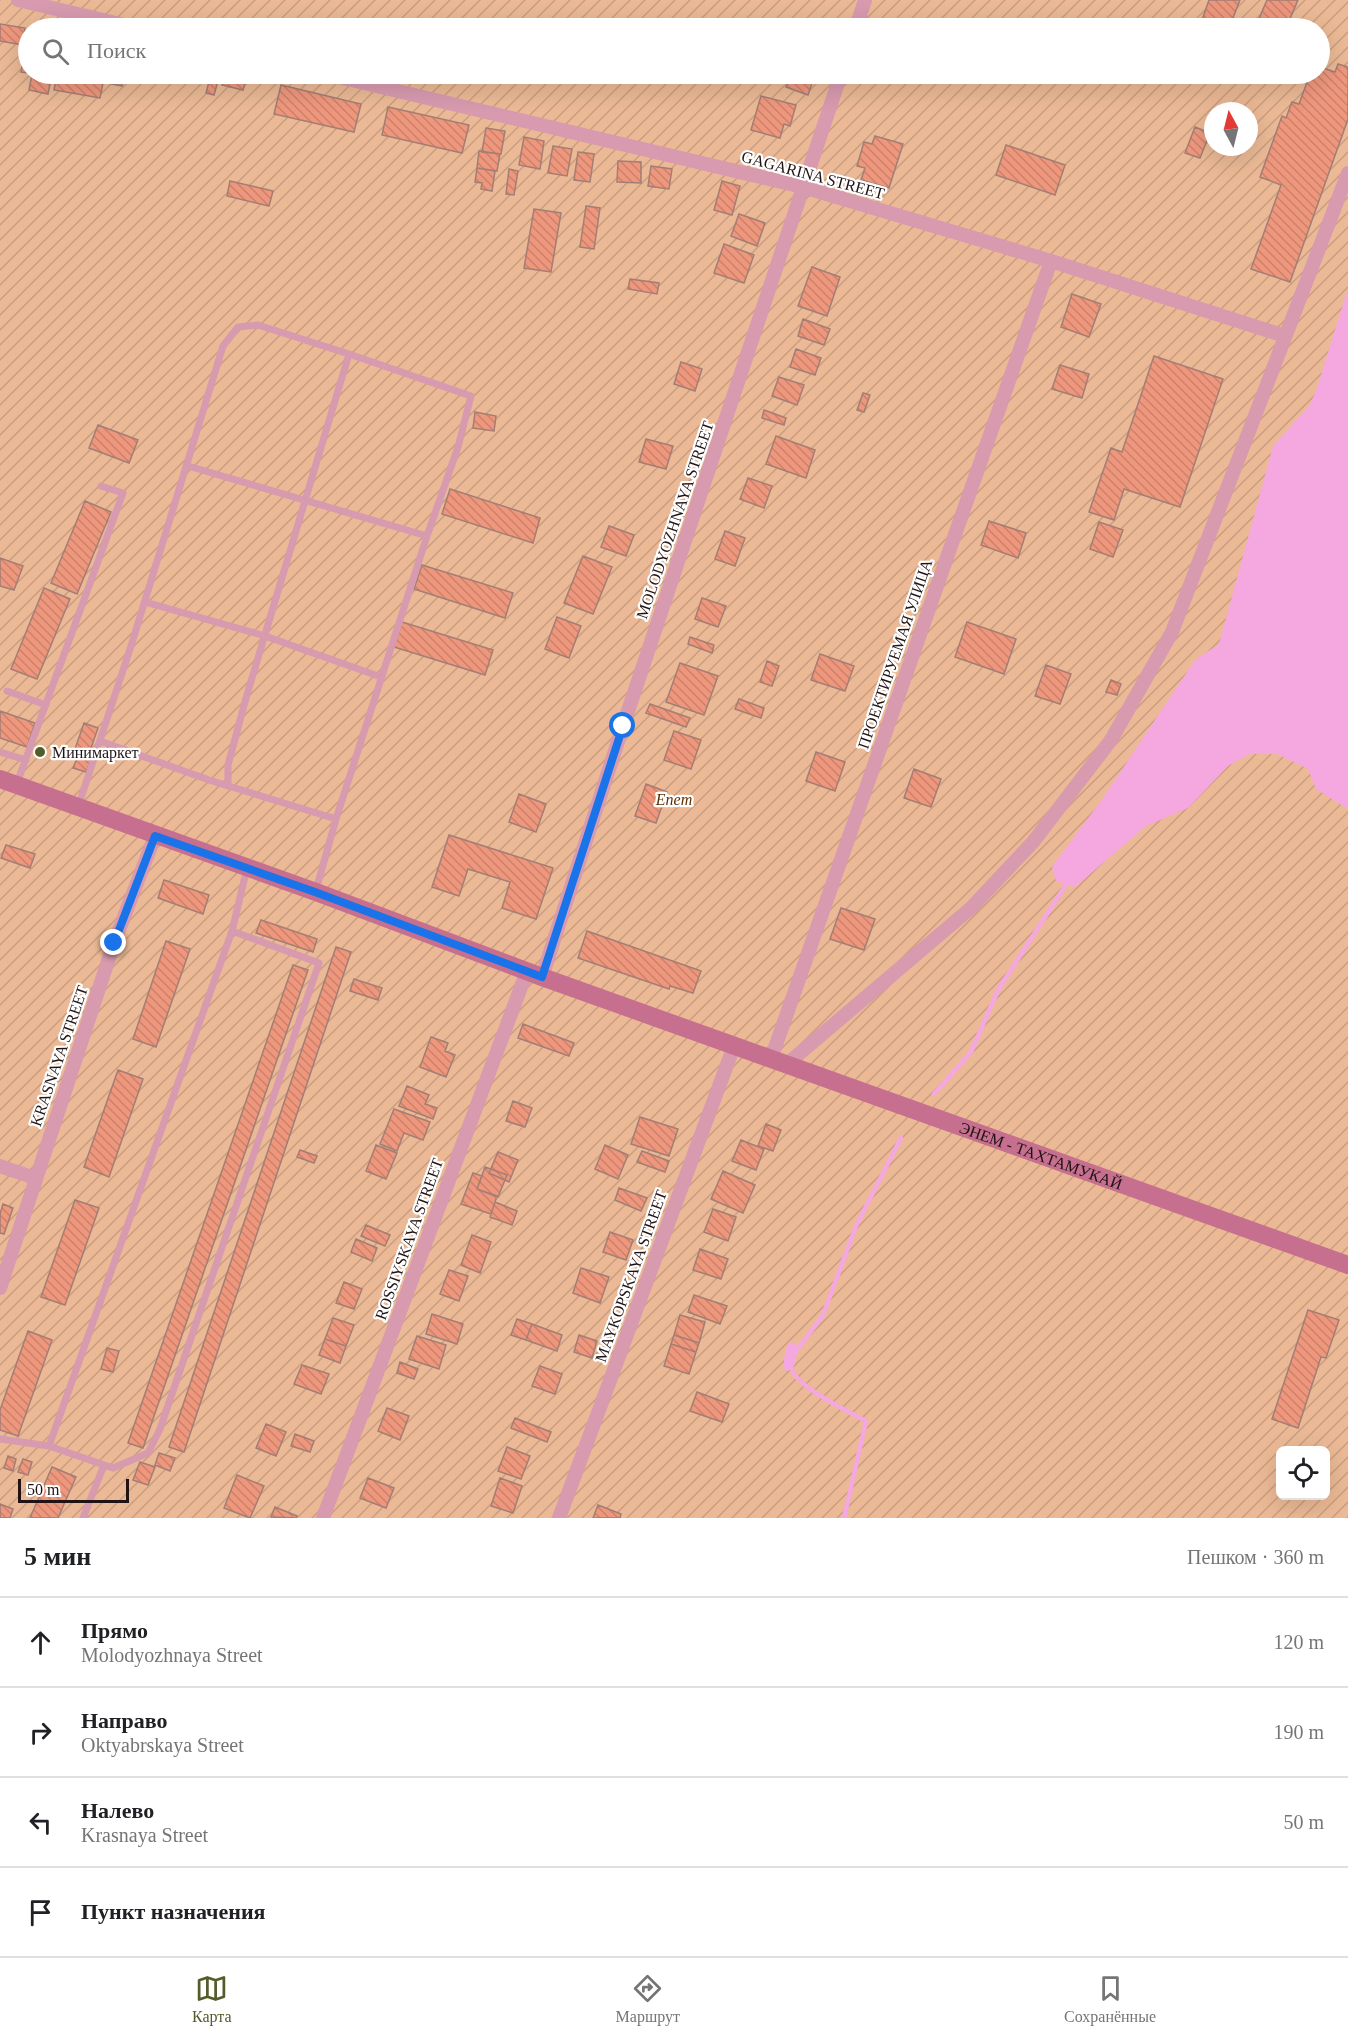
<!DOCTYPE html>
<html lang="ru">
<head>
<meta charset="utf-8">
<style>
  body { margin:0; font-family:"Times New Roman",serif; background:#f2f2f2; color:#202124 }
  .controls { position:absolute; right:18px; bottom:18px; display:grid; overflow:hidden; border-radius:9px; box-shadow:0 6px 24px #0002 }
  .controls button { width:54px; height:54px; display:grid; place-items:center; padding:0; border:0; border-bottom:2px solid #e0e0e0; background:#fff; color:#202124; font:30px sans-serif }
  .compass { position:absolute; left:1204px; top:102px; width:54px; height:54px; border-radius:50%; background:#fff; box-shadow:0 6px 24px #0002; rotate:353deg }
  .scale { position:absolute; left:18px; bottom:15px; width:111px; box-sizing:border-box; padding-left:6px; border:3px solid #211314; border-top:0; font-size:16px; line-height:21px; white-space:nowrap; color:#211314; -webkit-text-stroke:4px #fff; paint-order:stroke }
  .stop { position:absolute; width:18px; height:18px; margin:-14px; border:4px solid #1a73e8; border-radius:50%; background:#fff }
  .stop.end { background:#1a73e8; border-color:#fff; box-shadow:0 2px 6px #0008 }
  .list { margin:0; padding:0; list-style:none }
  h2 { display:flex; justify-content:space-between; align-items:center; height:78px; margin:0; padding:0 24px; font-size:26px }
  h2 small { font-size:20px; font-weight:400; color:#757577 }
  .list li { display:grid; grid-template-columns:39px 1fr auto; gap:18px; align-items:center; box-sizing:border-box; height:90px; padding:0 24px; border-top:2px solid #e0e0e0 }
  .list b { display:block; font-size:22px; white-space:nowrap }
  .list p { margin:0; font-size:20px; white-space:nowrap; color:#757577 }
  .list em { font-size:20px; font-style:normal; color:#757577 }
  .icon { flex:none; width:33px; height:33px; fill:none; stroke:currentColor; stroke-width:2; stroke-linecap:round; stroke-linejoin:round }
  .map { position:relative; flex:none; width:1348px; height:1518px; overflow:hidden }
  .search { position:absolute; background:#fff; box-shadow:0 6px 24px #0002; left:18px; right:18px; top:18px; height:66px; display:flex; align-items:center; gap:15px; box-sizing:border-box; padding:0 21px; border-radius:33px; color:#757577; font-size:22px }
  .sheet { height:438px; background:#fff }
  nav { display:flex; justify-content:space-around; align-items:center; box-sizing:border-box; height:84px; border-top:2px solid #e0e0e0; background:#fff; font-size:16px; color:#757577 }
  nav a { display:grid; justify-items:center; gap:3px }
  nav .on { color:#545c2a }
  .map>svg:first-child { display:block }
  .garden { fill:url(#garden-furrows); fill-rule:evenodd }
  .water { fill:#f4a8df }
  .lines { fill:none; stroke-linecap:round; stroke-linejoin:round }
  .stream { stroke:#f4a8df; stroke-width:4.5 }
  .building { fill:url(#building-back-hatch); stroke:#a27e74; stroke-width:1.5 }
  .service { stroke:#d79aaf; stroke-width:7 }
  .minor { stroke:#d79aaf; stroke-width:14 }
  .secondary { stroke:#c66f8f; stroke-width:18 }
  .route { stroke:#1a73e8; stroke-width:8 }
  .poi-dot { fill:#545c2a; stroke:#fff; stroke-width:2 }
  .labels { text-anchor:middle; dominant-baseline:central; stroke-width:4.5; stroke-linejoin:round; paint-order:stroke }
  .street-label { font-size:16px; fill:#211314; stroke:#fff }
  .poi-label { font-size:16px; fill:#211314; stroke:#fff; text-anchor:start }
  .park-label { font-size:16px; font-style:italic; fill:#5e3003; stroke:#fff }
</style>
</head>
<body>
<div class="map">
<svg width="1348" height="1518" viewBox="0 0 1348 1518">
  <defs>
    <pattern id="garden-furrows" width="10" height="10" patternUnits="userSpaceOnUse" patternTransform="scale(1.5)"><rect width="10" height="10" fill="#ebb995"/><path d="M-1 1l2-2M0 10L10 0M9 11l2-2" fill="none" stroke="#c99e80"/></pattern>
    <pattern id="building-back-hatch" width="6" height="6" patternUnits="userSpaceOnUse" patternTransform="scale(1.5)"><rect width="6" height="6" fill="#ee977d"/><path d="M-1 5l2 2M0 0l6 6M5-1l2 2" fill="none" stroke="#cc816b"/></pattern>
  </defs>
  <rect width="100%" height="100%" fill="#fcebeb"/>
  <path class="garden" d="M0 0H1348V1518H0ZM28 28H1320V74H28ZM1213 111H1249V147H1213ZM1280 1450H1326V1496H1280Z"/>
  <path class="water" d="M1348 288V809L1316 789 1308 769 1277 754H1250L1228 766 1188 808 1146 826 1075 887 1056 881 1052 867 1103 798 1195 660 1219 644 1273 446 1309 406 1316 391Z
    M792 1342 798 1346 795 1364 791 1370 785 1371C782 1362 785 1353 788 1344Z"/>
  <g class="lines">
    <path class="stream" d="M934 1094 971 1052 998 990 1069 880
      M795 1353 823 1315 856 1226 901 1138
      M791 1366C792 1385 849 1412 866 1421L844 1518"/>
  </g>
  <path class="building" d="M1209 0H1240L1229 28 1202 20Z
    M1267 0H1298L1286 28H1255Z
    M0 24 25 28 22 45 0 41Z
    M28 36V73L21 72Z
    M1338 64 1348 67V119L1290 282 1251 269 1281 185 1260 177 1282 116 1286 118 1292 102 1299 104 1310 74H1320V67L1335 72Z
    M32 74H52L48 94 29 90Z
    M57 74 103 83 100 98 54 90Z
    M108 74H124L122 86 107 83Z
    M140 74H163L162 81 140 77Z
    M185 74H207L205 82 184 78Z
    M211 74H220L214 95 206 93Z
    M225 74H248L243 90 222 85Z
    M791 74H815L808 95 786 87Z
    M281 85 361 104 354 132 274 114Z
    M761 96 796 105 790 126 784 124 780 138 751 130Z
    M388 107 469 125 462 153 382 135Z
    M1195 127 1210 133 1200 158 1185 153Z
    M486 128 505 131 501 154 482 152Z
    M875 136 903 144 889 188 861 180 865 168 857 166 864 142 872 144Z
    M524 137 544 141 540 169 519 165Z
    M1006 145 1065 165 1055 195 996 175Z
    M553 146 572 149 567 176 548 173Z
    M479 151 500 154 497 171 477 168Z
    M578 152 594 154 590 182 574 180Z
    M618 161 641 162V183L617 182Z
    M651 166 672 169 669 189 648 186Z
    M477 168 495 171 492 191 481 189 482 183 475 182Z
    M509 169 518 171 514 195 506 194Z
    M230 181 273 191 269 206 227 196Z
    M722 181 740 186 732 215 714 210Z
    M586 206 600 208 594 249 580 247Z
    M534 209 561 213 551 272 524 268Z
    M739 214 765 223 757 246 731 236Z
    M724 244 754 255 744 283 714 273Z
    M812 267 840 277 827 316 798 306Z
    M630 279 659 283 657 294 628 289Z
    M1072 294 1101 304 1089 337 1061 327Z
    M803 319 830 329 824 345 798 336Z
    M796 349 821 358 815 375 790 367Z
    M1154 356 1223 379 1180 507 1124 489 1114 520 1089 512 1111 448 1122 452Z
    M681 362 702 369 695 391 674 384Z
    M1060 365 1089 374 1082 398 1052 389Z
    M779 377 804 385 797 405 772 396Z
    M863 393 870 395 864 412 857 410Z
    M764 410 786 418 784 425 762 418Z
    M475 412 496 416 494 431 473 428Z
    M98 425 138 440 129 463 89 448Z
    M776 436 815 450 806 478 766 464Z
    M646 439 673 446 666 469 639 462Z
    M748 478 772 486 764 508 740 499Z
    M450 489 540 518 533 543 442 514Z
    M85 501 111 512 77 594 51 583Z
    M989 521 1026 533 1018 558 981 545Z
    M1099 522 1123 530 1113 557 1090 549Z
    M609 526 634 535 626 556 601 547Z
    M725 531 745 538 735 566 715 559Z
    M583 556 612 567 593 614 564 603Z
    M0 558 23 566 14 590 0 586Z
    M422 565 513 593 505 618 414 589Z
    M44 588 70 599 37 679 11 669Z
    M702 598 726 606 718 627 695 619Z
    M557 617 581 626 569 658 545 649Z
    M402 622 493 650 485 675 394 647Z
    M967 622 1016 639 1004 674 955 657Z
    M690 637 714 645 712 653 688 644Z
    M820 654 854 666 845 691 811 680Z
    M767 661 779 666 772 686 760 682Z
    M680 663 718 676 704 715 666 702Z
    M1046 665 1071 674 1060 704 1035 696Z
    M1111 680 1121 684 1117 695 1106 692Z
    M739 699 764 708 761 718 735 709Z
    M650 704 690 718 686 727 646 713Z
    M0 711 35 723 27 747 0 738Z
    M84 723 98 728 89 754 75 749Z
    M674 731 701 740 691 769 664 760Z
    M816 752 845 762 835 791 806 781Z
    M78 756 91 760 86 772 73 768Z
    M914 769 941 779 931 807 904 798Z
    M646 784 667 792 656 823 635 816Z
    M519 794 546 804 536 832 509 822Z
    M449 835 553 868 536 919 502 908 510 882 468 869 459 896 432 887Z
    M6 845 35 854 30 868 1 858Z
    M164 880 209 895 203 914 158 898Z
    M841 908 875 919 864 950 830 939Z
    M261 920 317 939 313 952 256 933Z
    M587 931 701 971 693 993 670 986 669 989 578 958Z
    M166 941 190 949 156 1047 133 1039Z
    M336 947 351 952 184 1452 169 1447Z
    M293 965 308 970 143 1448 128 1443Z
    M354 979 382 988 378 1000 350 991Z
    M523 1024 574 1043 569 1056 518 1038Z
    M431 1037 448 1043 445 1051 455 1055 446 1077 420 1067Z
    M118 1070 143 1079 109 1177 84 1167Z
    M407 1086 429 1095 425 1104 437 1108 433 1119 399 1106Z
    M513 1101 532 1108 525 1127 506 1121Z
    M394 1109 430 1122 423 1140 404 1133 397 1151 380 1144Z
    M640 1117 678 1129 669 1156 631 1144Z
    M766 1124 781 1130 773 1151 758 1146Z
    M741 1140 764 1149 756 1170 732 1161Z
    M376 1145 397 1153 386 1179 366 1171Z
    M605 1145 628 1155 618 1179 595 1169Z
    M300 1150 317 1156 314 1163 297 1157Z
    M642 1151 669 1161 665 1172 637 1162Z
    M498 1152 518 1160 509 1182 489 1173Z
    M485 1167 507 1175 498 1197 477 1189Z
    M723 1171 755 1185 743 1213 711 1199Z
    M473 1173 482 1176 477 1189 497 1196 491 1214 461 1204Z
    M619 1188 647 1198 641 1211 615 1200Z
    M75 1200 99 1208 65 1305 41 1297Z
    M495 1202 517 1211 512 1225 490 1217Z
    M3 1204 13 1208 4 1234 0 1233V1214Z
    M713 1209 736 1217 728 1241 704 1232Z
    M366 1225 390 1235 385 1246 361 1236Z
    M610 1232 633 1240 626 1260 603 1252Z
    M472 1235 491 1242 480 1273 461 1265Z
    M356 1239 377 1248 372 1261 351 1252Z
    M700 1249 728 1259 721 1279 693 1270Z
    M581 1268 609 1277 600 1303 573 1293Z
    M449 1270 468 1276 459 1301 440 1294Z
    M344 1282 362 1289 354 1309 336 1303Z
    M694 1295 727 1306 720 1324 688 1312Z
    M1308 1310 1339 1320 1326 1358 1321 1357 1298 1428 1272 1419Z
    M432 1314 463 1324 457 1344 426 1334Z
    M680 1315 705 1322 699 1343 674 1335Z
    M333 1318 354 1325 346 1346 325 1339Z
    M517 1319 532 1324 526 1340 511 1335Z
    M532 1324 562 1335 557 1351 526 1340Z
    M28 1331 52 1340 18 1436 0 1430V1410Z
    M579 1335 597 1341 592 1358 574 1352Z
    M674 1335 699 1343 696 1352 671 1344Z
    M417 1336 446 1345 439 1369 409 1359Z
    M325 1339 346 1346 340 1363 319 1355Z
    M671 1344 696 1352 689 1374 664 1366Z
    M107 1348 119 1351 113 1372 101 1369Z
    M400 1362 418 1369 414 1379 397 1373Z
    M302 1365 329 1374 321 1394 294 1384Z
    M540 1366 562 1374 555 1394 532 1386Z
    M697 1392 729 1404 722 1422 690 1411Z
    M387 1408 409 1416 400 1440 378 1431Z
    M515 1418 551 1432 547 1442 511 1428Z
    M266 1424 286 1432 276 1456 256 1448Z
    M295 1434 314 1441 310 1452 291 1446Z
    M507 1447 530 1456 521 1479 498 1471Z
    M159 1453 175 1458 170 1471 155 1465Z
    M8 1456 16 1459 13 1471 4 1468Z
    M23 1459 32 1462 28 1475 18 1472Z
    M140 1462 155 1467 148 1485 133 1480Z
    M52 1467 76 1477 58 1518H30Z
    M237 1475 264 1486 250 1518 224 1508Z
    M368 1478 394 1488 386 1508 360 1498Z
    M500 1478 522 1486 513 1513 491 1506Z
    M0 1504 13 1509 10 1518H0Z
    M598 1505 621 1514 620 1518H593Z
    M275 1507 297 1516 296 1518 271 1517Z"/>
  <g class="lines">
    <path class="service" d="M188 466 427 536
      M145 602 265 636 381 677
      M7 691 46 705
      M100 741 209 780 336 819
      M0 752 26 760
      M17 783 123 493 101 486
      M228 786V765L246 698 349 354
      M78 807 131 646 223 346 238 327 258 325 349 354 471 396 458 447 427 536 336 819 316 890
      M0 1439 49 1446 232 931 247 868
      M49 1446 113 1468 148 1453 160 1429 319 963 232 931
      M83 1518 104 1465"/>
    <path class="minor" d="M18 0 137 28
      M856 28 865 0
      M326 74 803 187 1051 261 1285 336
      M542 977 623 726 841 74
      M771 1059 1051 261
      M787 1064 971 908 1033 842 1111 740 1172 632 1348 173
      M0 1166 35 1178
      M0 1288 114 943 155 836
      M323 1518 527 971
      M559 1518 734 1046"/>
    <path class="secondary" id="s1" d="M0 779 316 892 542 977 1348 1265"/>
  </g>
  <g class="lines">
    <path class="route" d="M114 943 155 836 315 892 542 977 623 726"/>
  </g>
  <circle class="poi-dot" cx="40" cy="752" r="6"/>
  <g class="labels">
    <g class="street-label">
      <text transform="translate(813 175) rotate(15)">GAGARINA STREET</text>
      <text transform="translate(675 520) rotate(-71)">MOLODYOZHNAYA STREET</text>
      <text transform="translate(895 654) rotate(-71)">ПРОЕКТИРУЕМАЯ УЛИЦА</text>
      <text transform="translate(59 1056) rotate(-71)">KRASNAYA STREET</text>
      <text stroke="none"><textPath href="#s1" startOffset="1107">ЭНЕМ - ТАХТАМУКАЙ</textPath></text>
      <text transform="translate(409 1239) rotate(-70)">ROSSIYSKAYA STREET</text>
      <text transform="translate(631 1276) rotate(-70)">MAYKOPSKAYA STREET</text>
    </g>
    <g class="poi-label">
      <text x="52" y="752">Минимаркет</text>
    </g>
    <g class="park-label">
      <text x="674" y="799">Enem</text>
    </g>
  </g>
</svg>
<div class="controls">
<button><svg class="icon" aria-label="locate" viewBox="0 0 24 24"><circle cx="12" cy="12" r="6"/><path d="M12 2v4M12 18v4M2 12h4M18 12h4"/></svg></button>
</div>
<svg class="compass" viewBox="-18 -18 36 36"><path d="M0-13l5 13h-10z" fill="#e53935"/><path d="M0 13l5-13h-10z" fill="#757577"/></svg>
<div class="scale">50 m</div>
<div class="stop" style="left:623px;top:726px"></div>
<div class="stop end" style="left:114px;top:943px"></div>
<div class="search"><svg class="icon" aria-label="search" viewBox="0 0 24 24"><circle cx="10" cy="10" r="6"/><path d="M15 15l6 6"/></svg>Поиск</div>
</div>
<section class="sheet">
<h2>5 мин<small>Пешком · 360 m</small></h2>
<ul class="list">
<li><svg class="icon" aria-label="ahead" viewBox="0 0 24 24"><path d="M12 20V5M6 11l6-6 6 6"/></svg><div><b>Прямо</b><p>Molodyozhnaya Street</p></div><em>120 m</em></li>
<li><svg class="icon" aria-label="right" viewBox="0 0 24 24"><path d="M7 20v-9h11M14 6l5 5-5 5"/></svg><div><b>Направо</b><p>Oktyabrskaya Street</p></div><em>190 m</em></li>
<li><svg class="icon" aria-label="left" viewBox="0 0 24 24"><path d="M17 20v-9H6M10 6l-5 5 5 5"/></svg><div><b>Налево</b><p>Krasnaya Street</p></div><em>50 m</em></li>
<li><svg class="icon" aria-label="arrive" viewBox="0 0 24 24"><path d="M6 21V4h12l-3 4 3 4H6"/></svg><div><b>Пункт назначения</b></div></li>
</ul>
</section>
<nav>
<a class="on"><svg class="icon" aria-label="map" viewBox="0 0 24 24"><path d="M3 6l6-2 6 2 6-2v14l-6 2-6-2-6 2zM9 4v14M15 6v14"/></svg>Карта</a>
<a><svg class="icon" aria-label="directions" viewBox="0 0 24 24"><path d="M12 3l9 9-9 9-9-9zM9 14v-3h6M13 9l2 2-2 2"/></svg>Маршрут</a>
<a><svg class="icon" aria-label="saved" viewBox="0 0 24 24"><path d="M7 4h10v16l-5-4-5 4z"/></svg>Сохранённые</a>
</nav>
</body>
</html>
